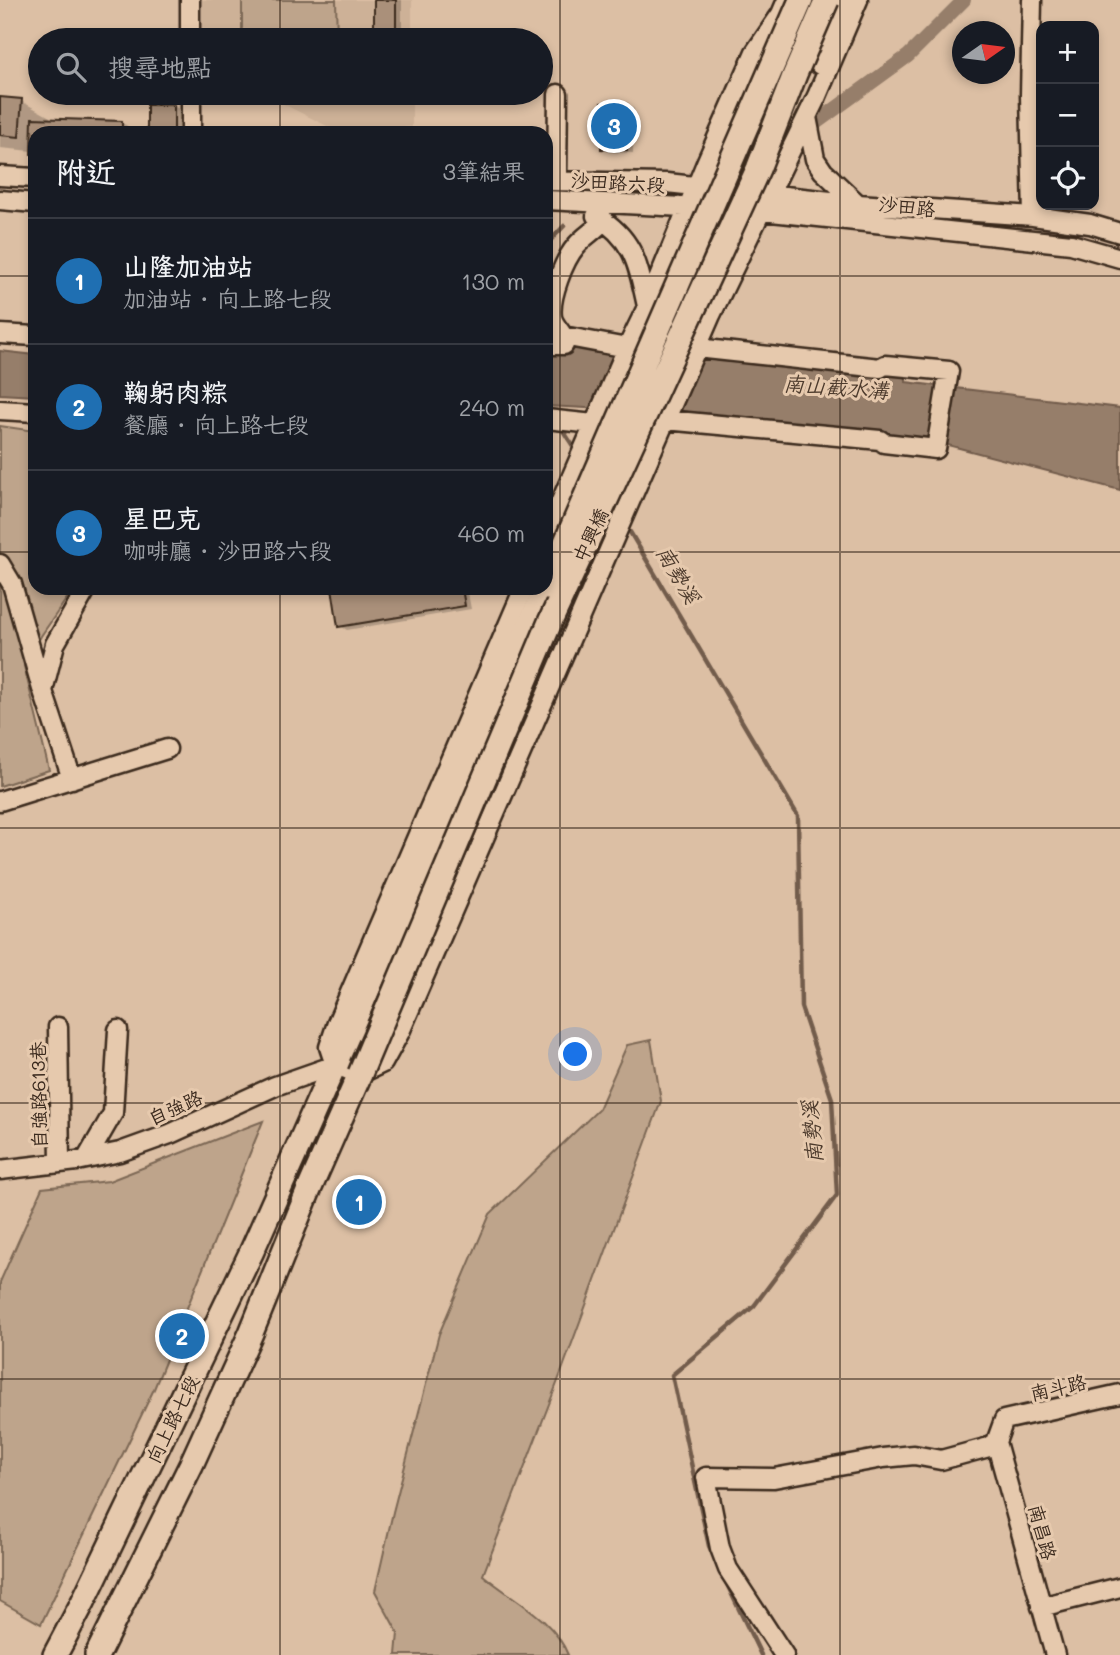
<!DOCTYPE html>
<html lang="zh-TW">
<head>
<meta charset="utf-8">
<style>
  body { margin:0; font-family:Mali,"LXGW WenKai TC",sans-serif; background:#242831; color:#f1f3f6 }
  .controls { position:absolute; right:21px; top:21px; display:grid; overflow:hidden; border-radius:14px; box-shadow:0 4px 10px #0003 }
  .controls button { width:63px; height:63px; display:grid; place-items:center; padding:0; border:0; border-bottom:2px solid #363941; background:#171b24; color:#f1f3f6; font:35px sans-serif }
  .compass { position:absolute; left:952px; top:21px; width:63px; height:63px; border-radius:50%; background:#171b24; box-shadow:0 4px 10px #0003; rotate:76deg }
  .you { position:absolute; left:576px; top:1055px; width:24px; height:24px; margin:-18px; border:5px solid #fff; border-radius:50%; background:#1a73e8; box-shadow:0 0 0 10px #1a73e833 }
  .badge { display:grid; place-items:center; width:46px; height:46px; border-radius:50%; background:#1f6fb2; color:#fff; font-size:23px; font-weight:700 }
  .pin { position:absolute; translate:-50% -50%; border:4px solid #fff; box-shadow:0 2px 7px #0006 }
  .list { margin:0; padding:0; list-style:none }
  h2 { display:flex; justify-content:space-between; align-items:center; height:91px; margin:0; padding:0 28px; font-size:30px }
  h2 small { font-size:23px; font-weight:400; color:#9ea1a6 }
  .list li { display:grid; grid-template-columns:46px 1fr auto; gap:21px; align-items:center; box-sizing:border-box; height:126px; padding:0 28px; border-top:2px solid #363941 }
  .list b { display:block; font-size:26px; white-space:nowrap }
  .list p { margin:0; font-size:23px; white-space:nowrap; color:#9ea1a6 }
  .list em { font-size:23px; font-style:normal; color:#9ea1a6 }
  .icon { flex:none; width:38px; height:38px; fill:none; stroke:currentColor; stroke-width:2; stroke-linecap:round; stroke-linejoin:round }
  .map { position:relative; flex:none; width:1120px; height:1655px; overflow:hidden }
  .search { position:absolute; background:#171b24; box-shadow:0 4px 10px #0003; left:28px; top:28px; width:525px; height:77px; display:flex; align-items:center; gap:18px; box-sizing:border-box; padding:0 24px; border-radius:38px; color:#9ea1a6; font-size:26px }
  .panel { position:absolute; background:#171b24; box-shadow:0 4px 10px #0003; left:28px; top:126px; width:525px; height:469px; border-radius:21px }
  .map>svg:first-child { display:block }
  .built { fill:#cdb197 }
  .green { fill:#bea48b; stroke:#7c6754; stroke-width:2 }
  .water { fill:#967e6a; stroke:#725c4c; stroke-width:2 }
  .shadow { fill:#0003 }
  .lines { fill:none; stroke-linecap:round; stroke-linejoin:round }
  .stream { stroke:#725c4c; stroke-width:4.5 }
  .canal { stroke:#967e6a; stroke-width:14 }
  .building { fill:#aa907a; stroke:#3b2a1e; stroke-width:2 }
  .minor-casing { stroke:#3b2a1e; stroke-width:23 }
  .major-casing { stroke:#3b2a1e; stroke-width:28 }
  .minor { stroke:#e6c9ad; stroke-width:18 }
  .major { stroke:#e6c9ad; stroke-width:23 }
  .major-bridge-casing { stroke:#3b2a1e; stroke-width:28; stroke-linecap:butt }
  .major-bridge { stroke:#e6c9ad; stroke-width:23 }
  .grid { fill:none; stroke:#3b2a1e; stroke-width:2; stroke-opacity:0.55 }
  .labels { text-anchor:middle; dominant-baseline:central; stroke-width:6; stroke-linejoin:round; paint-order:stroke }
  .street-label { font-size:19px; fill:#3b2a1e; stroke:#e6c9ad }
  .water-label { font-size:21px; font-style:italic; fill:#4d3b2d; stroke:#e6c9ad }
</style>
</head>
<body>
<div class="map">
<svg width="1120" height="1655" viewBox="0 0 1120 1655">
  <rect width="100%" height="100%" fill="#dcbfa4"/>
  <filter id="ink" filterUnits="userSpaceOnUse"><feTurbulence type="fractalNoise" baseFrequency=".0143" numOctaves="2"/><feDisplacementMap in="SourceGraphic" scale="14" xChannelSelector="R" yChannelSelector="G"/><feConvolveMatrix kernelMatrix="1 2 1 2 8 2 1 2 1" color-interpolation-filters="sRGB"/></filter>
  <g filter="url(#ink)">
    <path class="built" d="M202 0H412V40H202Z
      M261 93H412V127L333 129Z"/>
    <path class="green" d="M242 0H336L337 40H242Z
      M0 426 35 431V588H74L41 636 24 666 49 770 0 786Z
      M651 1040 661 1101 561 1373 483 1575C513 1600 553 1618 568 1655H396L398 1633 375 1591 393 1512 439 1334 490 1214 599 1109 627 1045Z
      M263 1121 154 1389 41 1624 0 1601V1282L42 1188 109 1181Z"/>
    <path class="water" d="M546 347 712 357 808 366 890 377 892 372 906 375V382L1120 408V490L944 444 887 438 886 431 789 424 690 413 546 406Z
      M0 351 35 355V396L0 394Z"/>
    <path class="shadow" d="M375 0H402V40H375Z
      M0 98 21 101 50 117 49 121 122 123 131 128V133H35V154L32 151 0 148Z
      M627 105 634 109 633 153 609 152 603 148Z
      M174 106 180 110 181 133H150Z
      M334 588H467L471 609 347 630 340 626Z"/>
    <g class="lines">
      <path class="stream" d="M546 245 564 226
        M560 426 575 449
        M630 532 798 816 801 1007 832 1099 837 1195 754 1306 672 1375 709 1546 714 1556
        M725 1580 761 1655"/>
      <path class="canal" d="M813 125 908 56 964 0"/>
    </g>
    <path class="building" d="M374 0H396V40H374Z
      M0 97 22 99 19 137 0 135Z
      M601 103 627 104V150L601 149Z
      M147 105H174V133H147Z
      M32 118 122 121V133H35V154H31Z
      M332 588H462L465 606 338 627Z"/>
    <g class="lines">
      <defs>
        <path id="minor" d="M190 0V40
          M1032 0 1030 95 1033 216
          M820 65 830 29 842 0
          M191 93V133
          M807 117 815 159 823 171 858 204
          M0 176 35 178
          M546 181 667 183 858 204 1033 216 1090 224 1120 233
          M557 181 558 94
          M0 200 35 203
          M546 200 762 211 1071 244 1120 258
          M596 216C635 239 638 266 647 306
          M604 220C596 230 584 236 576 246 564 260 549 298 552 317 553 324 560 330 563 336L627 348
          M0 334 35 336
          M546 345H564
          M0 410 35 412
          M546 419 594 424
          M666 420 880 440 884 443 936 449 949 371 885 365 880 368 697 348
          M546 536 627 348 647 307 706 163 755 52 781 14 787 0
          M0 564 12 584 42 689
          M72 779 43 691 55 644 87 588
          M0 801 167 749
          M58 1027 60 1163
          M335 1065 329 1047 337 1023 524 588
          M87 1158 113 1113 118 1030
          M0 1170 77 1161 120 1152 170 1134 275 1086 335 1065 360 1074 383 1063 400 1032 711 315 817 96 858 0
          M1041 1607 1120 1587
          M784 1655 728 1569 720 1548 706 1477 774 1478 883 1458 914 1455 941 1460 989 1447 996 1442
          M1055 1655 996 1442 1004 1420 1120 1394"/>
        <path id="major" d="M55 1655 83 1602 251 1253 546 588
          M97 1655 191 1465 251 1333 308 1192 360 1074"/>
      </defs>
      <use href="#minor" class="minor-casing"/>
      <use href="#major" class="major-casing"/>
      <use href="#minor" class="minor"/>
      <use href="#major" class="major"/>
      <defs>
        <path id="major-bridge" d="M546 588 801 0
          M360 1074 550 622 758 169 795 74 827 0"/>
      </defs>
      <use href="#major-bridge" class="major-bridge-casing"/>
      <use href="#major-bridge" class="major-bridge"/>
    </g>
  </g>
  <path class="grid" d="M280 0V40M560 0V1655M840 0V1655M280 93V133M0 276H35M546 276H1120M0 552H35M546 552H1120M280 588V1655M0 828H1120M0 1103H1120M0 1379H1120"/>
  <g class="labels">
    <g class="street-label">
      <text transform="translate(618 182) rotate(3)">沙田路六段</text>
      <text transform="translate(907 206) rotate(6)">沙田路</text>
      <text transform="translate(590 535) rotate(-65)">中興橋</text>
      <text transform="translate(38 1095) rotate(-91)">自強路613巷</text>
      <text transform="translate(175 1107) rotate(-24)">自強路</text>
      <text transform="translate(1058 1387) rotate(-13)">南斗路</text>
      <text transform="translate(172 1419) rotate(-64)">向上路七段</text>
      <text transform="translate(1043 1532) rotate(75)">南昌路</text>
    </g>
    <g class="water-label">
      <text transform="translate(836 386) rotate(4)">南山截水溝</text>
      <text transform="translate(679 574) rotate(59)">南勢溪</text>
      <text transform="translate(811 1132) rotate(-95)">南勢溪</text>
    </g>
  </g>
</svg>
<div class="controls">
<button>+</button>
<button>−</button>
<button><svg class="icon" aria-label="locate" viewBox="0 0 24 24"><circle cx="12" cy="12" r="6"/><path d="M12 2v4M12 18v4M2 12h4M18 12h4"/></svg></button>
</div>
<svg class="compass" viewBox="-18 -18 36 36"><path d="M0-13l5 13h-10z" fill="#e53935"/><path d="M0 13l5-13h-10z" fill="#9ea1a6"/></svg>
<div class="you"></div>
<div class="pin badge" style="left:359px;top:1202px">1</div>
<div class="pin badge" style="left:182px;top:1336px">2</div>
<div class="pin badge" style="left:614px;top:126px">3</div>
<div class="search"><svg class="icon" aria-label="search" viewBox="0 0 24 24"><circle cx="10" cy="10" r="6"/><path d="M15 15l6 6"/></svg>搜尋地點</div>
<section class="panel">
<h2>附近<small>3筆結果</small></h2>
<ul class="list">
<li><span class="badge">1</span><div><b>山隆加油站</b><p>加油站 · 向上路七段</p></div><em>130 m</em></li>
<li><span class="badge">2</span><div><b>鞠躬肉粽</b><p>餐廳 · 向上路七段</p></div><em>240 m</em></li>
<li><span class="badge">3</span><div><b>星巴克</b><p>咖啡廳 · 沙田路六段</p></div><em>460 m</em></li>
</ul>
</section>
</div>
</body>
</html>
